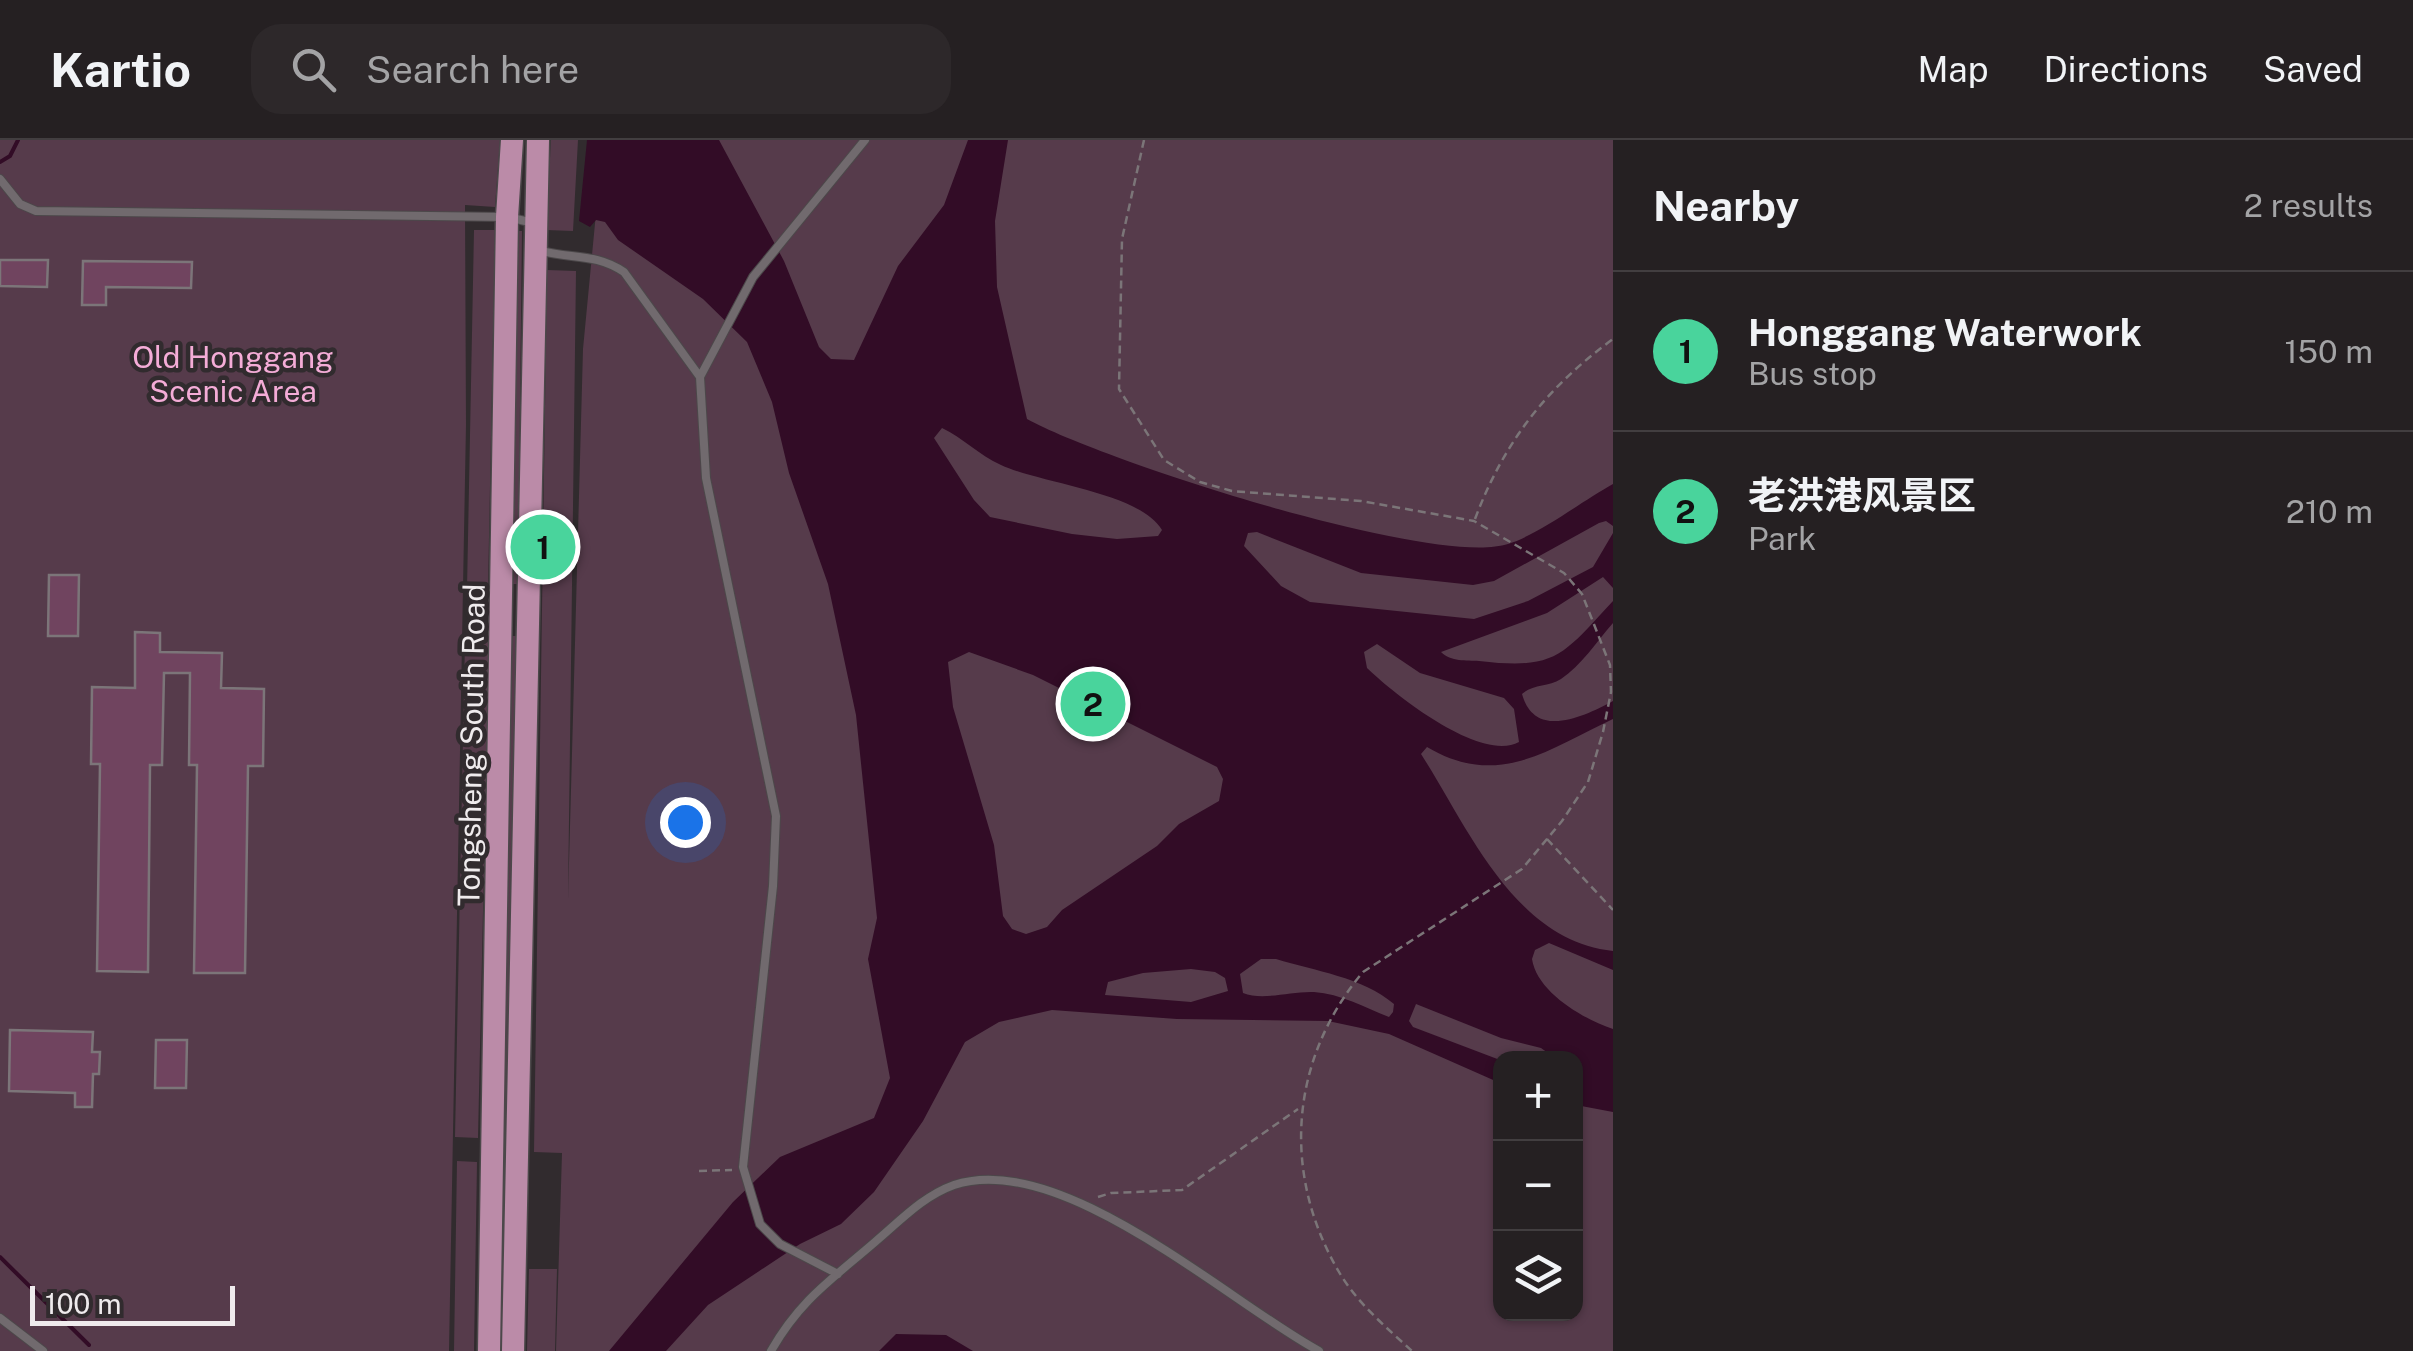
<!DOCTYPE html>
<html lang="en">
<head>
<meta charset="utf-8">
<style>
  body { margin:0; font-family:"Public Sans","Noto Sans SC",sans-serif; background:#2d282a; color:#f1f3f6 }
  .controls { position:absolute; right:30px; bottom:30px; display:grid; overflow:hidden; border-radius:20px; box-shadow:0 2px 8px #0004 }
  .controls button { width:90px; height:90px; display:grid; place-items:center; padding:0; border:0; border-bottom:2px solid #423e40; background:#252022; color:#f1f3f6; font:50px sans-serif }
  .scale { position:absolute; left:30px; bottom:25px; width:205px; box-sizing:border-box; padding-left:10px; border:5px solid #efebed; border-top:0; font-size:28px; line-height:35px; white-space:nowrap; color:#efebed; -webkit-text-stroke:8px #312b2e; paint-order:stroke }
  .you { position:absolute; left:685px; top:682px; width:35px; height:35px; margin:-25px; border:8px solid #fff; border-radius:50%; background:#1a73e8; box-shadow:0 0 0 15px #1a73e833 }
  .badge { display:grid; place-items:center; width:65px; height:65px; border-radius:50%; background:#49d49c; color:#111; font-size:32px; font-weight:700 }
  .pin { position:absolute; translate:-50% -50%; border:5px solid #fff; box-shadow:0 2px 10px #0006 }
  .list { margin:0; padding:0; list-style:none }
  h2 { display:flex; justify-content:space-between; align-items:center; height:130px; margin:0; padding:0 40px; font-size:42px }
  h2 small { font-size:32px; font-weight:400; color:#a3a3a5 }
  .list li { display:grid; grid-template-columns:65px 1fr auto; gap:30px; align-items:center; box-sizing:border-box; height:160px; padding:0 40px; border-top:2px solid #423e40 }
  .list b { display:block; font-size:38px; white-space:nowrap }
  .list p { margin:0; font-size:32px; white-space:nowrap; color:#a3a3a5 }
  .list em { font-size:32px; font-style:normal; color:#a3a3a5 }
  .icon { flex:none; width:55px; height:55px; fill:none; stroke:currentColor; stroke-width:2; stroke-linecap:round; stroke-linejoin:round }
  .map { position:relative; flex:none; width:1613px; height:1211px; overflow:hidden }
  header { display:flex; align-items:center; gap:60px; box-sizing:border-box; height:140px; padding:0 50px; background:#252022; border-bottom:2px solid #423e40 }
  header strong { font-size:48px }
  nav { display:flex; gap:55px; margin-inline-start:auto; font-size:35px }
  .search { width:700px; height:90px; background:#2d282a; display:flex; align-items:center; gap:25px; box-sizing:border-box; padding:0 35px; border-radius:30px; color:#a3a3a5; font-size:38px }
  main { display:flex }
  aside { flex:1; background:#252022 }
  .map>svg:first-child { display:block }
  .green { fill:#563b4b; fill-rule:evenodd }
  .water { fill:#320c26; fill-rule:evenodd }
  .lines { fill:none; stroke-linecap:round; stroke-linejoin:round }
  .stream { stroke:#320c26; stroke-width:4 }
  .building { fill:#70445f; stroke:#7c7579; stroke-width:2.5 }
  .lane-casing { stroke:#4c484a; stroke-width:10 }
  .primary-casing { stroke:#4c484a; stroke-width:25 }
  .path { stroke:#7b7578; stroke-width:2.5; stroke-dasharray:8 5; stroke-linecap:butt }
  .lane { stroke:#716a6e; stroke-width:8 }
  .primary { stroke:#bb8ba8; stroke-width:22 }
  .labels { text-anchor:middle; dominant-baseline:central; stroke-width:9; stroke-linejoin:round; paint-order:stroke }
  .park-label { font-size:30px; fill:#f4acd7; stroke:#312b2e }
  .street-label { font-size:30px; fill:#efebed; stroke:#312b2e }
</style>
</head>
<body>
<header>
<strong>Kartio</strong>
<div class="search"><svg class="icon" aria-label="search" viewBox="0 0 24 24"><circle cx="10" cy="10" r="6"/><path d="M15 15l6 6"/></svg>Search here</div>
<nav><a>Map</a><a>Directions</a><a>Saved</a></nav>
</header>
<main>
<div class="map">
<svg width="1613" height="1211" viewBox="0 0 1613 1211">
  <rect width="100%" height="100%" fill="#312b2e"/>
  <path class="green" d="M0 0H500L495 67 465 65 466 284 449 1211H0Z
    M551 0H578L573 91 546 90Z
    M603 0H1613V1211H556L562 1013 534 1012 547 130 576 131 568 760 583 209ZM1500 918H1576V1174H1500Z
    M474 90H495L488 449H467Z
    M518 91H522L518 444H513Z
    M512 496H516L501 1211H496Z
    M465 500H489L478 998 455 997Z
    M457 1021 477 1022 474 1211H454Z
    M529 1129H557L555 1211H527Z"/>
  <path class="water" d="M587 0H719L784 121 819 207 831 219 854 220 898 126 944 65 968 0H1008L995 81 997 147 1027 279C1101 320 1433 428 1508 404 1540 394 1582 361 1613 344V386L1606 381 1599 383 1494 441 1473 445 1361 433 1257 392 1248 393 1244 406 1281 446 1310 462 1474 479 1528 461 1593 427 1613 393V448L1603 437 1547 473 1441 512C1451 522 1466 520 1479 521 1556 530 1562 516 1613 461V483C1597 501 1581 526 1561 539 1548 547 1533 544 1522 554 1535 600 1583 577 1613 561V579C1547 610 1498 649 1427 607L1421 614C1468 687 1514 801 1613 811V830L1549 803 1535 810 1532 819C1537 852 1583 879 1613 889V972L1576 965V918H1555L1541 908 1501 898 1416 864 1409 881 1413 887 1500 920V943L1389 894 1328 881 1177 879 1052 870 999 882 965 902 923 981 874 1052 841 1084 800 1104 708 1165 666 1211H609L733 1062 780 1017 874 978 890 938 868 819 877 778 856 575 828 444 789 333 772 262 747 202 703 159 618 100 605 82 596 80 590 87 579 81ZM942 288C963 298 979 315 1001 325 1042 344 1139 352 1162 390L1158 396 1117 399 1072 394 990 377 974 360 934 298ZM1377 504 1420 533 1504 558 1514 569 1519 602C1481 623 1395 555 1367 528L1364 512ZM969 512 1033 535 1217 627 1223 639 1219 661 1179 684 1157 706 1062 770 1047 787 1026 794 1012 789 1003 776 994 705 953 567 948 522ZM1261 819H1276C1315 831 1362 837 1394 864L1393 872 1389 877C1364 867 1341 854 1314 852 1291 851 1263 861 1243 853L1240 834ZM1191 829 1215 832 1225 838 1228 851 1191 862 1105 855 1108 842 1143 833Z
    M896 1194 946 1195 973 1211H879Z"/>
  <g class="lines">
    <path class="stream" d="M0 22 10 16 18 0
      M0 1117 89 1205"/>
  </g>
  <path class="building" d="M0 120H48L47 147 0 146Z
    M83 121 192 122 191 148 106 147V165H82Z
    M49 435H79L78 496H48Z
    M135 492 160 493V512L222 513 221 548 264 549 263 626H248L245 833H194L197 625H189L190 533H164L162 625H150L148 832 97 831 100 624H91L92 547 135 548Z
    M10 890 93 892 92 912H100L99 934H93L92 967H75V953L9 951Z
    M156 900H187L186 948H155Z"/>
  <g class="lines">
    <defs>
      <path id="lane" d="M0 39 20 64 36 71 507 77 534 83
        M542 111C571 119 596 113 624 132L700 237 706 338 776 676 773 746 743 1027 760 1084 780 1104 838 1134
        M700 237 753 137 865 0
        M0 1178 43 1211
        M771 1211C800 1160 831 1140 875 1102 900 1081 923 1056 954 1045 1061 1009 1230 1163 1319 1211"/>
      <path id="primary" d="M489 1211 507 77 512 0
        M513 1211 538 0"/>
    </defs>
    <use href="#lane" class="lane-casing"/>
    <use href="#primary" class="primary-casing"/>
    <path class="path" d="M1144 0 1122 99 1119 249 1164 320 1200 342 1232 351 1361 361 1474 381 1564 433 1582 454 1610 525 1611 552 1603 592 1588 642 1562 681 1522 729 1363 832C1290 919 1281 1033 1339 1132 1357 1163 1387 1188 1412 1211
      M1475 379C1504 302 1546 248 1613 199
      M1547 699 1613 770
      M699 1031 732 1030
      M1098 1057 1111 1053 1182 1050 1298 969"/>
    <use href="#lane" class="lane"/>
    <use href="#primary" class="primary"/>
  </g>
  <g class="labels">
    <g class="park-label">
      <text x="233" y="217">Old Honggang<tspan x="233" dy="34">Scenic Area</tspan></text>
    </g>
    <g class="street-label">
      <text transform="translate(471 605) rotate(-89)">Tongsheng South Road</text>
    </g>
  </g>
</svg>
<div class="controls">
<button>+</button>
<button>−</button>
<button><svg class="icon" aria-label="layers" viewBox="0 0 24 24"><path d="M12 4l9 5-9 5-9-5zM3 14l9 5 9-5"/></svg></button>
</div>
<div class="scale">100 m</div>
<div class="you"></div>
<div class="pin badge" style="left:543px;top:407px">1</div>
<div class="pin badge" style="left:1093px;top:564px">2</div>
</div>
<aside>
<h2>Nearby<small>2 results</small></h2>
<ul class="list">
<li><span class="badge">1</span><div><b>Honggang Waterwork</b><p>Bus stop</p></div><em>150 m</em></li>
<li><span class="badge">2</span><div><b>老洪港风景区</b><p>Park</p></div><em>210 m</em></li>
</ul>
</aside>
</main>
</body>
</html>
